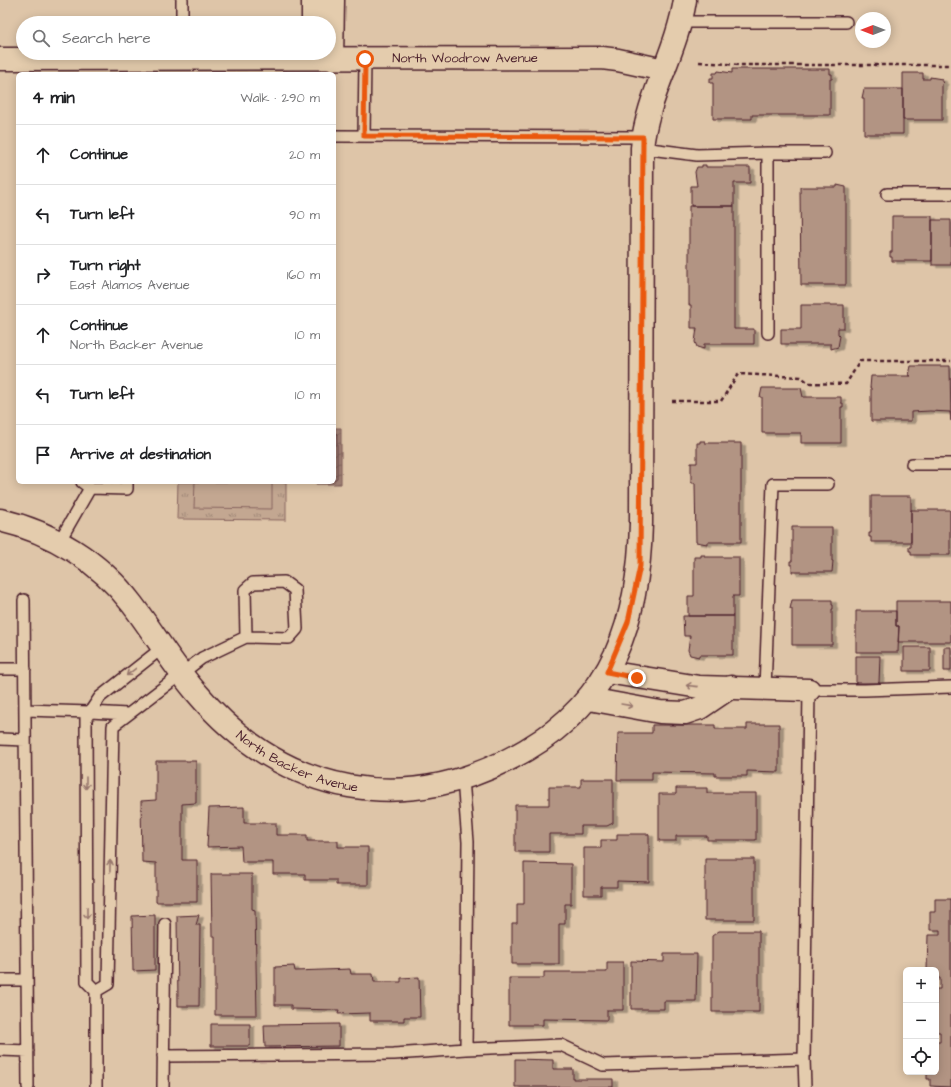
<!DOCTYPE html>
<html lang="en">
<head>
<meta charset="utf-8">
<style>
  body { margin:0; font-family:"Architects Daughter",sans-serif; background:#f2f2f2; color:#202124 }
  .controls { position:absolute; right:12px; bottom:12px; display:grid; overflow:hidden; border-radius:6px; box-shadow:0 2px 10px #0003 }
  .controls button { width:36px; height:36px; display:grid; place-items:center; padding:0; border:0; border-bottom:1px solid #e0e0e0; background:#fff; color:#202124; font:20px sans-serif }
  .compass { position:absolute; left:855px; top:12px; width:36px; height:36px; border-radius:50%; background:#fff; box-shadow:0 2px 10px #0003; rotate:270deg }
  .stop { position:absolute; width:12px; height:12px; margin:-9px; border:3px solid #ea580c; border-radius:50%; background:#fff }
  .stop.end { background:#ea580c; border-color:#fff; box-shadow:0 1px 4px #0008 }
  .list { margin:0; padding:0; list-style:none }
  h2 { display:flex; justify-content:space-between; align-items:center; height:52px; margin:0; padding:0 16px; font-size:17px }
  h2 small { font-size:13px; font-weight:400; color:#757577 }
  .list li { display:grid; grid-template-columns:26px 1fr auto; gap:12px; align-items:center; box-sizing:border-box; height:60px; padding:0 16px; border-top:1px solid #e0e0e0 }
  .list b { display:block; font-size:15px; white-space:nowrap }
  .list p { margin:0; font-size:13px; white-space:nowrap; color:#757577 }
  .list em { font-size:13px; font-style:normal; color:#757577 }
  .icon { flex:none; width:22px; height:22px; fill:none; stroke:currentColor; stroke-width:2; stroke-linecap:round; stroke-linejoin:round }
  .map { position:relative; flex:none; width:951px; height:1087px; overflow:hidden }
  .search { position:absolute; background:#fff; box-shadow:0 2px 10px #0003; left:16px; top:16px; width:320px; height:44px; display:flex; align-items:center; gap:10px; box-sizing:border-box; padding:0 14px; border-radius:22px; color:#757577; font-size:15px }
  .panel { position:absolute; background:#fff; box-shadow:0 2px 10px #0003; left:16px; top:72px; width:320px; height:412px; border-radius:6px }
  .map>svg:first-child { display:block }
  .grass { fill:url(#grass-tufts); stroke:#86635e }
  .garden { fill:#c3a791; stroke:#86635e }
  .water { fill:url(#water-waves); stroke:#7e5a57 }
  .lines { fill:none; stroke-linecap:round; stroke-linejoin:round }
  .shore { stroke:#6d4649; stroke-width:1 }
  .building { fill:#b29483; stroke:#4a1f2b; filter:url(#shadow) }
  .service-casing { stroke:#4a1f2b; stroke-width:14 }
  .minor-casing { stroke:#4a1f2b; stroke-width:25 }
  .path { stroke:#4a1f2b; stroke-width:2.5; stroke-dasharray:4 3; stroke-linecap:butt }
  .service { stroke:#e4ccad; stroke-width:11 }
  .minor { stroke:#e4ccad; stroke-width:22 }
  .oneway { stroke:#97766c }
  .route { stroke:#ea580c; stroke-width:5 }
  .labels { text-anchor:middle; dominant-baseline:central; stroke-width:3; stroke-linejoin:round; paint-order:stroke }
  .street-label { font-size:13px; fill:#4a1f2b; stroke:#e4ccad }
</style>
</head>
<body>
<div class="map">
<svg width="951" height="1087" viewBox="0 0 951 1087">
  <defs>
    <pattern id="grass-tufts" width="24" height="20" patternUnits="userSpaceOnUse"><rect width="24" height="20" fill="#c3a791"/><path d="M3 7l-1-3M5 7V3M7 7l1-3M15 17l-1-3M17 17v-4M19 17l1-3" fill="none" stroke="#a08777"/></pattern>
    <pattern id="water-waves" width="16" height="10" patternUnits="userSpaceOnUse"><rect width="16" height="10" fill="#a18175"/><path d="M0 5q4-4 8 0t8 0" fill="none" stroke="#856960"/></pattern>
    <filter id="shadow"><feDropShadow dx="4.5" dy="2.5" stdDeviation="0" flood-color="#0004"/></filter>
  </defs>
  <rect width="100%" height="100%" fill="#dec5a8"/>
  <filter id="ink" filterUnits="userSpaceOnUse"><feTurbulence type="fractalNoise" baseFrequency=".025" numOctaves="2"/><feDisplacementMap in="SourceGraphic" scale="8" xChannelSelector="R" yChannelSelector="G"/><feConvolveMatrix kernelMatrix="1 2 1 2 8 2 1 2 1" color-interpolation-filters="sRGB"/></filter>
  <g filter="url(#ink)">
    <path class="grass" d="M178 482H286V520L177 519Z"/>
    <path class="garden" d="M195 482H272V509L194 508Z"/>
    <path class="water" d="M334 428H341V484H316V482H334Z"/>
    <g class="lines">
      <path class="shore" d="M334 432 337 434V478L334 480"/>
    </g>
    <path class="building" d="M732 69H830V74H832V79H830V115H752V119H713V83H710V78H713V73H717L718 71 732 73Z
      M903 73H923V79H930V77L942 79V82H944L942 84V120H903Z
      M864 89H903V134H864V98H862Z
      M702 165H706V167H750V183H734V206H691V186H697L695 172 697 167H702Z
      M837 185 846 187V285H801L800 187H837Z
      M689 206H734V329H754V344H704V349L697 347 695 342 697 328H691V305H689Z
      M892 216H932V261H892V257H890V252H892Z
      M932 220H951V265H932Z
      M801 305H844V328H838V334L840 336 838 347 831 349V344H781V329H801Z
      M911 366H950L951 421 950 412 930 411 911 412V421H871V388H870L871 376H911L909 375Z
      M762 388H801L803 397H841V403H843V407H841V443H801V433H762V397H760Z
      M700 441H705V443H741V542H707V544L696 542 695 483H691V463H697V443H700Z
      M871 496H911V542H871V537H869V533H871Z
      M911 510H950V555H911V551H909V547H911Z
      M792 527H832V561H833L832 572H792V565H790V561H792Z
      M701 555H705V557H739V596H733V616H688V596H694V557H701Z
      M792 600H832V605H833V609H832V645H792V609H790Z
      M896 601H951V642H898L899 626H896Z
      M856 611H896V626H899L898 652H856Z
      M683 616H733V655H699V657L690 655 688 650 690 636H684Z
      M904 647H930V671H904Z
      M944 647H951V671H944Z
      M856 656H880L879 683H856Z
      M747 724H779V772L747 771V776H715V773L652 772V780H617L618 733H652V725H715V729H747Z
      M156 761H196V803L182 804V860H197V902H156V863L142 862 141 801 156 800Z
      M581 779H613V823L607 826H581V834H549V852H515V805H549V787H581Z
      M676 788H707V793H756V840H707V836H676V841H659V794H676Z
      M244 807V823H276V835H307V841H338V847H368V885H336V880H305V874H273V862H242L241 846 207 847 209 808Z
      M617 834H649V882L617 881V887H601V895H584V848H601V840H617Z
      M705 859H754V920H705Z
      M524 863 571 864V904H565V924H559V964H512V923H517V904H524Z
      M211 874H252V909L255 910 257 1015H215V936H212Z
      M935 899H951V1087L930 1086V1079H927V1072H936V1042H940V1032H936V989H940V978H936V970H927L928 935H940V930H930V912H935Z
      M155 915V970L133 971 132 916Z
      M199 915 196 925H200L199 1006H178L177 916Z
      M719 931H759V1012H712V936Z
      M664 954H697L696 1001H664V1009H631V961L664 962Z
      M607 962H623V1010H607V1020L543 1019V1025H509V978H544V972H607Z
      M294 966 295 971 350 969 351 974H373L374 982H401V978L419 977 420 1017H404V1021H370V1013L338 1014 339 1010 291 1009V1005H275V967Z
      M211 1024H250V1046H211Z
      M339 1024V1046L265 1047 264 1025Z
      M515 1059 553 1060V1069H573V1079H613V1087H515Z"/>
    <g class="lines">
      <defs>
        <path id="service" d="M682 22H846
          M182 23V0
          M334 136 643 137
          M364 136 365 59
          M642 148 697 155 768 153V333
          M768 153H825
          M887 194H951
          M912 464H951
          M82 482 90 488 127 489V482
          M59 542 90 488
          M24 600 28 1087
          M162 648 100 697 86 718 87 982 96 991 108 984 113 726 202 658 246 637 245 590 253 583 284 582 295 590 297 629 289 638 246 637
          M0 669H25
          M765 688 773 484H828
          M25 710 90 712 127 714
          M0 739 25 740
          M463 779 468 842 466 1049 561 1045 603 1065 804 1059 809 690H865L951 687
          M0 980H27
          M96 991V1087
          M0 1050 28 1051
          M163 1056 394 1054 466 1049
          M804 1059 805 1087
          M163 1087 165 924"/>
        <g id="minor">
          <path d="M313 0V23"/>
          <path id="s1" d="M0 59 602 58 618 60 664 70"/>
          <path d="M332 59 333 0"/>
          <path id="s2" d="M0 520C52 532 99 561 132 604 154 633 172 664 196 692 284 797 408 819 526 750 614 698 639 620 641 523L642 148C647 96 677 52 685 0"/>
          <path d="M607 672 699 687 809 690"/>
          <path d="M589 699 660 712 685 713 700 708 731 687"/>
        </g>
      </defs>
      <use href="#service" class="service-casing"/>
      <use href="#minor" class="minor-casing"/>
      <path class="path" d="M699 62 739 65H951
        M672 401H721L738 374 801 377 809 383 846 384 860 361H951"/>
      <use href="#service" class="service"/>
      <use href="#minor" class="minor"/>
    </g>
    <defs><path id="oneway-shaft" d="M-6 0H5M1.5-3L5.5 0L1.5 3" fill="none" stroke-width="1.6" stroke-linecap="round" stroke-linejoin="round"/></defs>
    <g class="oneway">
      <use href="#oneway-shaft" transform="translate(131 672) rotate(142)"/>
      <use href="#oneway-shaft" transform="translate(692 686) rotate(-174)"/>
      <use href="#oneway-shaft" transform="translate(627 705) rotate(10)"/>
      <use href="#oneway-shaft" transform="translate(86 783) rotate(90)"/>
      <use href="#oneway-shaft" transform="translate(110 866) rotate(-89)"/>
      <use href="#oneway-shaft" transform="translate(87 913) rotate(90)"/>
    </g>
  </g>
  <g class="lines" filter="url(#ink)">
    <path class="route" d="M365 59 364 136 643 137 640 566 628 622 607 672 637 678"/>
  </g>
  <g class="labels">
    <g class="street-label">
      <text stroke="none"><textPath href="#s1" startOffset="465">North Woodrow Avenue</textPath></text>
      <text stroke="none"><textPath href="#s2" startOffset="394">North Backer Avenue</textPath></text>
    </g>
  </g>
</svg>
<div class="controls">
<button>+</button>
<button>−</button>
<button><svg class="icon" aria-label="locate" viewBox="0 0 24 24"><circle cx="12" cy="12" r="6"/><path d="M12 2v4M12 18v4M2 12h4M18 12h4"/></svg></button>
</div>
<svg class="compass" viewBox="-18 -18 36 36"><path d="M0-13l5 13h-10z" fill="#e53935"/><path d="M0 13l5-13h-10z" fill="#757577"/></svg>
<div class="stop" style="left:365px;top:59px"></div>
<div class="stop end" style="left:637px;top:678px"></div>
<div class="search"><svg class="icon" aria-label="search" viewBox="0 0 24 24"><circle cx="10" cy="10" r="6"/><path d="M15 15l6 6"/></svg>Search here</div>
<section class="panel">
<h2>4 min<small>Walk · 290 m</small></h2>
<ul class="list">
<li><svg class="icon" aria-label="ahead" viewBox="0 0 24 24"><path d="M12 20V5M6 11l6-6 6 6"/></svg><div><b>Continue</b></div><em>20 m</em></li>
<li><svg class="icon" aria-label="left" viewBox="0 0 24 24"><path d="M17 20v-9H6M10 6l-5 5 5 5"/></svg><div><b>Turn left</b></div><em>90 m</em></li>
<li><svg class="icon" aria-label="right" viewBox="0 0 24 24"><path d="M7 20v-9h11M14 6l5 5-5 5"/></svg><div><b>Turn right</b><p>East Alamos Avenue</p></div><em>160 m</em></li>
<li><svg class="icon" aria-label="ahead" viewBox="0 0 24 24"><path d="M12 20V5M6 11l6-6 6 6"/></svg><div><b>Continue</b><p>North Backer Avenue</p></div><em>10 m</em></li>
<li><svg class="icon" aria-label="left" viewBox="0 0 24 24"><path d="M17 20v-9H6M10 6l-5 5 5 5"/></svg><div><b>Turn left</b></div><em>10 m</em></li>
<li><svg class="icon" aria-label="arrive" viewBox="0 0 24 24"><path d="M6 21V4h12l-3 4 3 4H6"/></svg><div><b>Arrive at destination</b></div></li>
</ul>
</section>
</div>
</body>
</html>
